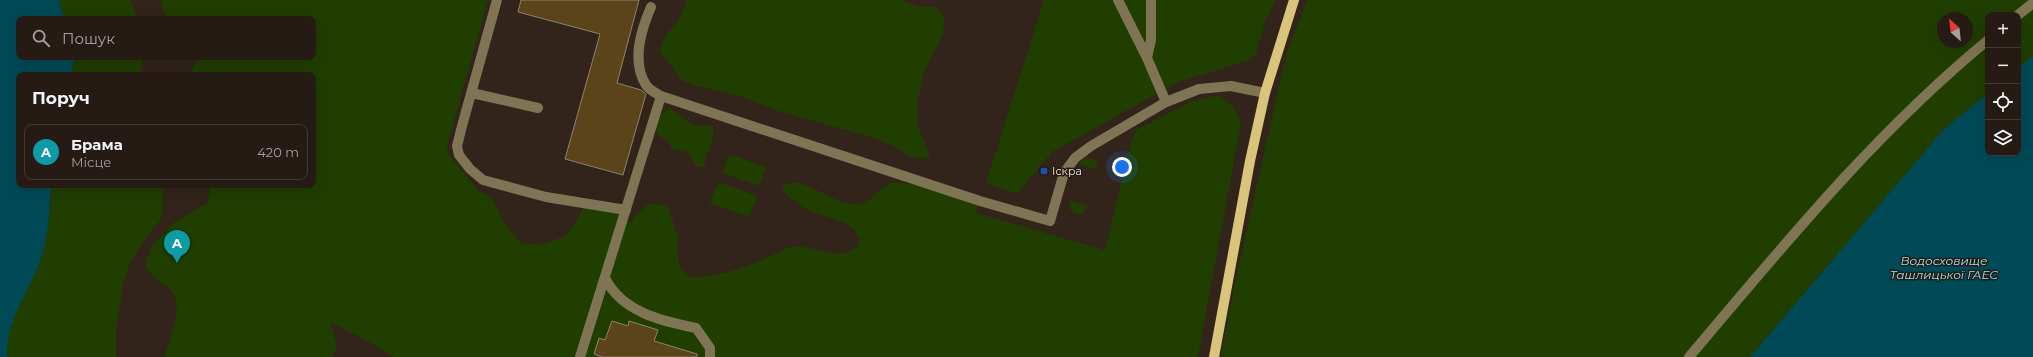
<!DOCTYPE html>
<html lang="uk">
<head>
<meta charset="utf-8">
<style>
  body { margin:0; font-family:Montserrat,sans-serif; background:#2e241d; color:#f1f3f6 }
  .controls { position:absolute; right:12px; top:12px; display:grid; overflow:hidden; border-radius:8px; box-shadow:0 4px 16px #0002 }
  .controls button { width:36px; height:36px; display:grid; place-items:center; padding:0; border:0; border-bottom:1px solid #423934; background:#261b14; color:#f1f3f6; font:20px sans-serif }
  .compass { position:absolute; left:1937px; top:12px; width:36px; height:36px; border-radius:50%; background:#261b14; box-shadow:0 4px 16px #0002; rotate:333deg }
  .you { position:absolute; left:1122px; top:167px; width:14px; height:14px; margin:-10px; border:3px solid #fff; border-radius:50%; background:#1a73e8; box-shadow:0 0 0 6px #1a73e833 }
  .badge { display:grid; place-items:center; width:26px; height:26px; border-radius:50%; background:#1fd887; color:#fff; font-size:13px; font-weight:700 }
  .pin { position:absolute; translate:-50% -33px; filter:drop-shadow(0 1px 2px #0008) }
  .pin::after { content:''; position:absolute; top:21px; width:14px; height:12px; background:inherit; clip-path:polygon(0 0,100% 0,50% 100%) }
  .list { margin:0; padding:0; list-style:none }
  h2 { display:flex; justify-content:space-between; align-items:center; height:52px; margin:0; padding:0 16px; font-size:17px }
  h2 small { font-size:13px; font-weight:400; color:#a4a1a0 }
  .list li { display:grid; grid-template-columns:26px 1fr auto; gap:12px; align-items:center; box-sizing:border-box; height:56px; margin:0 8px 8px; padding:0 8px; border:1px solid #423934; border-radius:8px }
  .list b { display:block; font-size:15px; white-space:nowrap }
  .list p { margin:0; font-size:13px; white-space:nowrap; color:#a4a1a0 }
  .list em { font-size:13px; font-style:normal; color:#a4a1a0 }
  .icon { flex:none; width:22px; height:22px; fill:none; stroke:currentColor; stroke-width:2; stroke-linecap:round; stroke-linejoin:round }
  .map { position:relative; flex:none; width:2033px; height:357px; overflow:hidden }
  .search { position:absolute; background:#261b14; box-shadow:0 4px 16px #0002; left:16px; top:16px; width:300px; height:44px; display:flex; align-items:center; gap:10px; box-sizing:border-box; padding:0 14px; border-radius:8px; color:#a4a1a0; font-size:15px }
  .panel { position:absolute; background:#261b14; box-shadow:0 4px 16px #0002; left:16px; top:72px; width:300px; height:116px; border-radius:8px }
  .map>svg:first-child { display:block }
  .green { fill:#203e00; fill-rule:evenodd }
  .water { fill:#004956 }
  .building { fill:#5b4419; stroke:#8d8372 }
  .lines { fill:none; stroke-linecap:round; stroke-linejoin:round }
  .minor { stroke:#7f7554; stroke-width:10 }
  .major { stroke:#d9c47c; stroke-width:10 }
  .transit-dot { fill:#1a4fb4; stroke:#271b11; stroke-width:1.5 }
  .labels { text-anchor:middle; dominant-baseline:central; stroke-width:3; stroke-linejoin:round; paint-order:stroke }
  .poi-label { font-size:11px; fill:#f2e9e2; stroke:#271b11; text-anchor:start }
  .water-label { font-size:12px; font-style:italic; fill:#91e4f7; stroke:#271b11 }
</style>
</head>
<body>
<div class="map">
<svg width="2033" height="357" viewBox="0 0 2033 357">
  <rect width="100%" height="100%" fill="#32241a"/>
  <path class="green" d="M58 0H130L138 19H65Z
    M162 0H488L447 146 448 154 478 190 492 198 506 226 520 242 524 244 546 243 565 236 569 232 585 206 598 201 610 204 628 222H633L632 220 633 218 649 204 668 205 677 234 679 266 690 277C723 278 760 262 789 247 814 243 837 265 859 245 860 219 826 219 808 210 798 205 791 198 783 191L782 187C801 171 833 206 854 204 874 203 875 191 890 183 921 181 949 198 978 205L976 213 1105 250 1132 139 1136 130 1192 101 1219 95 1233 106 1241 123 1198 357H394L362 338 330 322 337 347 332 357H165C168 341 185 305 172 292 164 283 151 276 145 266L151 247 172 224 207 203 211 185H313V75H189L199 57H313V19H201L197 17C178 18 162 26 162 0Z
    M685 0H901L919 7H935L942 12 944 17 943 35 925 69 917 104V125L930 155 924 159 909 156 893 146 874 138 778 111 743 97 693 85 683 81 660 52C661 31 686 23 685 0Z
    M1044 0H1276L1265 20 1256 55 1247 61 1178 82 1052 152 1017 194 986 183Z
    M1307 0H2033V56L2018 69V15H1988V93L1944 129 1750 357H1221L1234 288 1286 55ZM1943 18H1967V42H1943Z
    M73 57H142L141 75H71Z
    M670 108 693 125 710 126 713 128V136L704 166 697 168 688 152 672 149 668 141 658 135C653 126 661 111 670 108Z
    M729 154 766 167 759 186 722 173Z
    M1084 158 1094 159 1097 163V170L1079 164Z
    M718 182 757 196 749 217 710 203Z
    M51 185H163V208L160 221 142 243 130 263 124 280 116 328V357H7C4 321 30 291 41 258 49 236 49 209 51 185Z
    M1070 200 1088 206 1082 214H1075L1070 209Z"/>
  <path class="water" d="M0 0H58L65 19H19V57H73L74 59 71 75H19V185H51C49 209 49 236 41 258 30 291 5 321 7 357H0Z
    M2033 56V357H1750L1944 129 1988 93V153H2018V69Z"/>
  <path class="building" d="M521 0H639L617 83 641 90 646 94 623 175 565 159 600 34 518 12Z
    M612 321 628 326 629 321 658 330 654 341 697 354V357H602L594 354 599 338 605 340Z"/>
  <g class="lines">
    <path class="minor" d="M497 0 462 126 457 146 459 155 470 169 483 180 546 197 626 210
      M1118 0 1147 58
      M1151 0V40L1147 58 1166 102
      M651 7C641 30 631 61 646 85 649 90 656 93 661 96L980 201 1050 221 1064 173 1075 158 1091 146 1166 102 1199 89 1231 86 1265 93
      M2018 15 2033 3
      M472 93 538 108
      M605 278C622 312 661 321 696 328L710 348V357
      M580 357 661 96
      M1689 357C1783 246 1875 133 1988 40"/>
    <path class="major" d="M1214 357 1250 161 1265 93 1294 0"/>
  </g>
  <rect class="transit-dot" x="1040" y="167" width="8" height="8" rx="2"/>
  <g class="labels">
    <g class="poi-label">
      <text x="1052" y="171">Іскра</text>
    </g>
    <g class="water-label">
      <text x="1944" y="260">Водосховище<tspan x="1944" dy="14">Ташлицької ГАЕС</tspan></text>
    </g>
  </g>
</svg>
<div class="controls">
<button>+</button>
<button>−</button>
<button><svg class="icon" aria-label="locate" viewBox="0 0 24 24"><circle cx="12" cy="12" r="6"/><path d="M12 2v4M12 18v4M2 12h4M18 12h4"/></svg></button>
<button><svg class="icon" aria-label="layers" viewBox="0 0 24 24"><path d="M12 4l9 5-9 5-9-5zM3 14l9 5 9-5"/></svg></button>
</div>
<svg class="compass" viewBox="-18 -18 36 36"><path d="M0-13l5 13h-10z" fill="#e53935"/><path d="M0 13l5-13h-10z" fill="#a4a1a0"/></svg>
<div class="you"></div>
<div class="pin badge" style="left:177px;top:263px;background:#0f9aa8">A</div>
<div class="search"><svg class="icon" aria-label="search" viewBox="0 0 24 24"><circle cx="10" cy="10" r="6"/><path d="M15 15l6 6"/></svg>Пошук</div>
<section class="panel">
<h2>Поруч<small></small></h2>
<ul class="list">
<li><span class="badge" style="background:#0f9aa8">A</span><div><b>Брама</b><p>Місце</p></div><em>420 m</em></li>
</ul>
</section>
</div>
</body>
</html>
